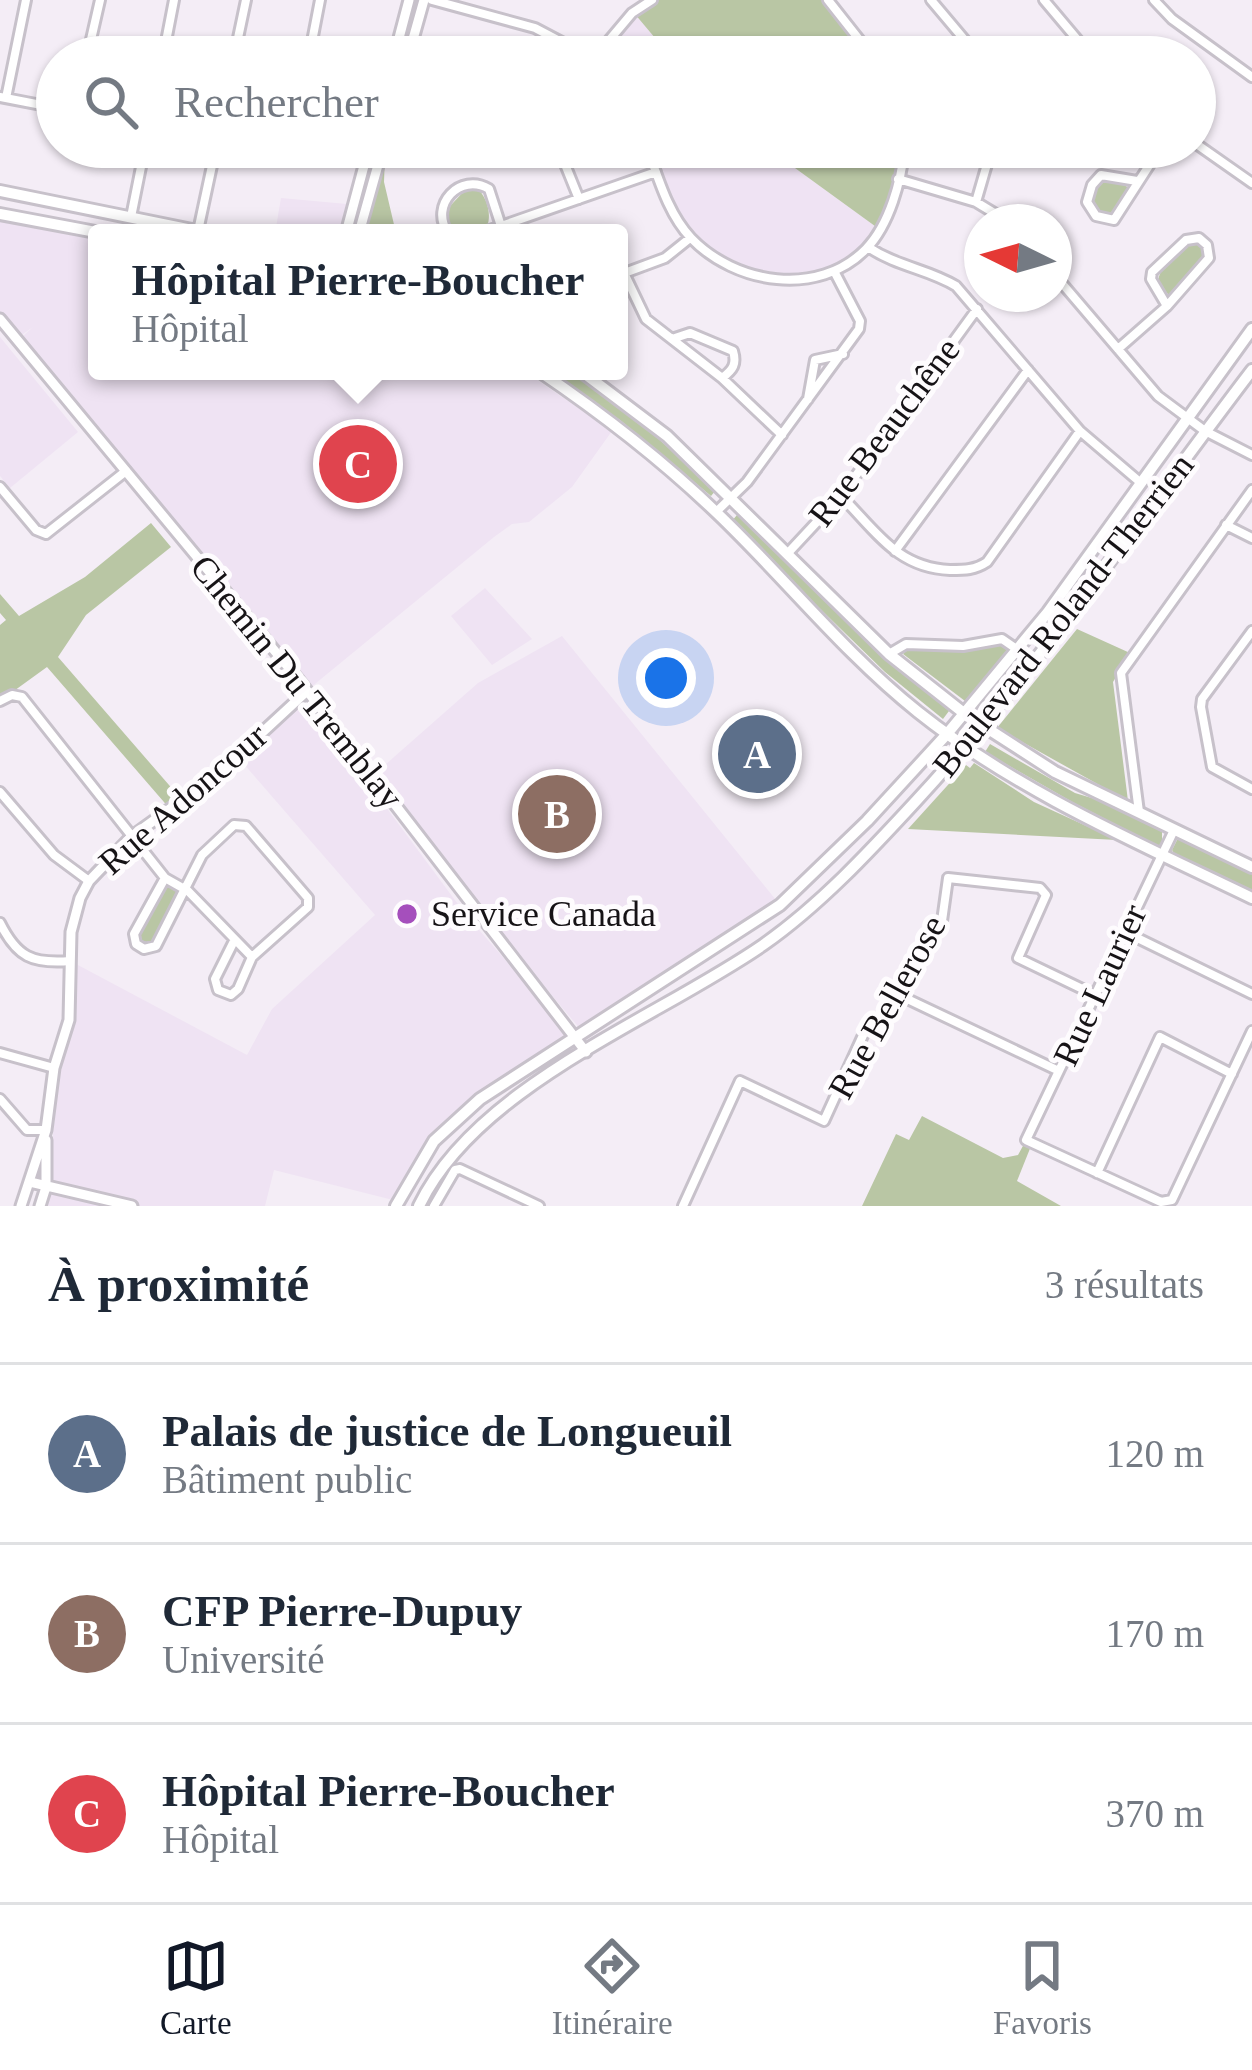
<!DOCTYPE html>
<html lang="fr">
<head>
<meta charset="utf-8">
<style>
  body { margin:0; font-family:"Times New Roman",serif; background:#f2f2f3; color:#1f2937 }
  .compass { position:absolute; left:964px; top:204px; width:108px; height:108px; border-radius:50%; background:#fff; box-shadow:0 3px 9px #0004; rotate:275deg }
  .you { position:absolute; left:666px; top:678px; width:42px; height:42px; margin:-30px; border:9px solid #fff; border-radius:50%; background:#1a73e8; box-shadow:0 0 0 18px #1a73e833 }
  .badge { display:grid; place-items:center; width:78px; height:78px; border-radius:50%; background:#111827; color:#fff; font-size:39px; font-weight:700 }
  .pin { position:absolute; translate:-50% -50%; border:6px solid #fff; box-shadow:0 3px 12px #0006 }
  .popup { position:absolute; left:88px; top:224px; width:540px; height:156px; box-sizing:border-box; display:grid; place-content:center; border-radius:12px; background:#fff; filter:drop-shadow(0 3px 9px #0005); font-size:39px; white-space:nowrap; color:#747a83 }
  .popup b { font-size:45px; color:#1f2937 }
  .popup::after { content:''; position:absolute; left:50%; top:100%; margin-left:-24px; border:24px solid transparent; border-top-color:#fff }
  .list { margin:0; padding:0; list-style:none }
  h2 { display:flex; justify-content:space-between; align-items:center; height:156px; margin:0; padding:0 48px; font-size:51px }
  h2 small { font-size:39px; font-weight:400; color:#747a83 }
  .list li { display:grid; grid-template-columns:78px 1fr auto; gap:36px; align-items:center; box-sizing:border-box; height:180px; padding:0 48px; border-top:3px solid #e0e1e3 }
  .list b { display:block; font-size:45px; white-space:nowrap }
  .list p { margin:0; font-size:39px; white-space:nowrap; color:#747a83 }
  .list em { font-size:39px; font-style:normal; color:#747a83 }
  .icon { flex:none; width:66px; height:66px; fill:none; stroke:currentColor; stroke-width:2; stroke-linecap:round; stroke-linejoin:round }
  .map { position:relative; flex:none; width:1252px; height:1206px; overflow:hidden }
  .search { position:absolute; background:#fff; box-shadow:0 3px 9px #0004; left:36px; right:36px; top:36px; height:132px; display:flex; align-items:center; gap:30px; box-sizing:border-box; padding:0 42px; border-radius:66px; color:#747a83; font-size:45px }
  .sheet { height:696px; background:#fff }
  nav { display:flex; justify-content:space-around; align-items:center; box-sizing:border-box; height:168px; border-top:3px solid #e0e1e3; background:#fff; font-size:33px; color:#747a83 }
  nav a { display:grid; justify-items:center; gap:6px }
  nav .on { color:#111827 }
  .map>svg:first-child { display:block }
  .built { fill:#efe3f3 }
  .green { fill:#b9c6a4 }
  .lines { fill:none; stroke-linecap:round; stroke-linejoin:round }
  .minor-casing { stroke:#c7c1ca; stroke-width:14 }
  .tertiary-casing { stroke:#c7c1ca; stroke-width:15 }
  .secondary-casing { stroke:#c7c1ca; stroke-width:16 }
  .minor { stroke:#fff; stroke-width:8 }
  .tertiary { stroke:#fff; stroke-width:9 }
  .secondary { stroke:#fff; stroke-width:10 }
  .poi-dot { fill:#a54fbc; stroke:#fefcfe; stroke-width:4.5 }
  .labels { text-anchor:middle; dominant-baseline:central; stroke-width:10; stroke-linejoin:round; paint-order:stroke }
  .street-label { font-size:36px; fill:#161316; stroke:#fefcfe }
  .poi-label { font-size:36px; fill:#161316; stroke:#fefcfe; text-anchor:start }
</style>
</head>
<body>
<div class="map">
<svg width="1252" height="1206" viewBox="0 0 1252 1206">
  <rect width="100%" height="100%" fill="#f4edf6"/>
  <path class="built" d="M634 13 671 57H598Z
    M650 147H766L879 229 851 261 813 276 777 279 752 274 708 250 689 233 670 200Z
    M281 198 347 204 339 233H275Z
    M0 214 97 233V371H524L612 431 572 487 529 522 512 524 494 537 310 688 23 336 33 327 16 339 0 319Z
    M0 337 78 432 10 488 0 476Z
    M485 588 532 639 492 665 451 616Z
    M562 636 776 900 581 1030 481 911 377 772 478 683Z
    M300 698 354 764 466 915 570 1034 456 1113 412 1166 393 1200 274 1170 265 1206H46L58 1083 76 1004V964L247 1055 272 1009 375 915 236 755Z"/>
  <path class="green" d="M655 0H827L872 57H671L634 13Z
    M766 147H903L879 229Z
    M385 154 384 182 396 233H365Z
    M1103 179 1124 182 1128 189 1114 215C1098 219 1090 204 1091 191Z
    M468 187H476C487 197 492 213 487 227L473 233H455L447 221 450 206Z
    M1196 243 1205 250 1204 256 1170 297 1158 281C1160 265 1181 245 1196 243Z
    M547 371H568L626 410 716 490 711 496 620 420Z
    M737 515 848 624 949 711 943 719 885 672 731 522Z
    M151 523 171 547 86 615 58 657 182 800 170 809 47 667 0 701V625L6 620 0 613V594L19 616 85 577Z
    M1077 629 1130 653 1113 682 1128 801 997 728Z
    M997 643H1003L1009 650 965 701 903 654 909 647 969 649Z
    M990 744 1075 793 1095 799 1162 831V844L1158 846 1074 803 985 752Z
    M974 763 1034 802 1117 840 908 829 966 765 970 768Z
    M1182 839 1252 872V892L1175 855 1172 850 1177 840Z
    M166 881 185 891 155 944 144 947 138 943 136 934Z
    M922 1116 1003 1158 1018 1155 1024 1144 1031 1146 1017 1181 1061 1206H862L896 1134 909 1140Z"/>
  <g class="lines">
    <defs>
      <path id="minor" d="M432 0 535 28 590 57
        M828 0 873 57
        M931 0 979 57
        M1044 0 1092 57
        M1154 0 1172 19 1252 77
        M87 57 100 0
        M163 57 174 0
        M234 57 246 0
        M309 57 320 0
        M595 57 632 13 652 0
        M0 97 57 108
        M6 98 26 0
        M1195 143 1252 183
        M249 147 280 153 291 147
        M558 147 579 199
        M647 147C658 177 668 214 691 238 735 284 818 298 866 249 890 224 901 181 905 147
        M991 160 1023 147
        M898 179 976 202 1009 222
        M1137 181 1101 175 1092 185 1087 202 1096 216 1114 220 1161 147
        M976 202 992 147
        M131 217 145 147
        M198 231 216 147
        M448 233C429 205 460 172 489 189L501 226
        M481 233 656 172
        M868 247C898 267 928 269 956 286L1080 431 1141 483
        M624 273 646 319 722 378 782 435
        M1054 274 1158 396 1205 431 1252 455
        M619 275 665 258 690 238
        M672 339 690 333 733 351C737 364 733 370 722 378
        M1118 349 1167 306 1209 258 1207 245 1199 238 1186 240 1152 272 1151 279 1167 306
        M808 399 815 360 843 354
        M0 487 36 530 46 534 126 471
        M841 496C876 531 897 568 950 570 965 570 975 570 987 562L1080 431
        M716 512 747 482 859 329 860 321 834 271
        M1226 525 1252 538
        M895 551 1028 370
        M788 553 841 496 977 309
        M1252 631 1202 699 1201 707 1212 767 1252 789
        M889 654 906 644 963 646 1002 639 1018 650
        M0 701 12 695 22 697 165 878 188 891 252 957
        M0 792 54 855 89 881
        M1139 812 1121 673 1252 490
        M1174 830 1026 1140 1161 1202 1172 1200 1252 1031
        M165 878 134 934 136 944 144 949 156 946 202 855 234 825 246 826 308 898V907L252 957 238 989 231 995 218 990 215 979 234 941
        M0 923C17 957 32 964 70 961
        M1125 932 1252 994
        M901 996 1059 1071
        M0 1053 54 1068
        M0 1099 27 1130H46
        M1097 1173 1160 1037 1232 1074
        M434 1206 455 1170 460 1169 539 1206
        M683 1206 740 1081 824 1121 865 1031 901 996 942 921 948 878 1040 888 1046 895 1018 958 1095 995"/>
      <path id="tertiary" d="M394 57 409 0
        M408 57 424 0
        M346 233 369 147
        M359 233 383 147
        M0 319 298 679 586 1052
        M30 1182 132 1206
        M21 1206 46 1130 54 1068 69 1020 71 932 80 898 89 881 131 837 214 777 307 691
        M40 1206 46 1187V1140"/>
      <path id="secondary" d="M0 191 207 233
        M0 214 101 233
        M539 371C601 413 662 460 717 513 785 578 844 653 918 712 1017 791 1138 843 1252 898
        M581 371 667 436 889 654 965 714 1055 772 1252 867
        M396 1206 434 1141 480 1099 780 905 867 821 947 734 1048 612 1252 329
        M419 1206C476 1086 656 1019 763 945 820 905 869 852 916 801 1040 667 1141 515 1252 370"/>
    </defs>
    <use href="#minor" class="minor-casing"/>
    <use href="#tertiary" class="tertiary-casing"/>
    <use href="#secondary" class="secondary-casing"/>
    <use href="#minor" class="minor"/>
    <use href="#tertiary" class="tertiary"/>
    <use href="#secondary" class="secondary"/>
  </g>
  <circle class="poi-dot" cx="407" cy="914" r="12"/>
  <g class="labels">
    <g class="street-label">
      <text transform="translate(884 432) rotate(-53)">Rue Beauchêne</text>
      <text transform="translate(1063 615) rotate(-52)">Boulevard Roland-Therrien</text>
      <text transform="translate(297 682) rotate(51)">Chemin Du Tremblay</text>
      <text transform="translate(183 799) rotate(-41)">Rue Adoncour</text>
      <text transform="translate(1100 985) rotate(-65)">Rue Laurier</text>
      <text transform="translate(887 1007) rotate(-61)">Rue Bellerose</text>
    </g>
    <g class="poi-label">
      <text x="431" y="914">Service Canada</text>
    </g>
  </g>
</svg>
<svg class="compass" viewBox="-18 -18 36 36"><path d="M0-13l5 13h-10z" fill="#e53935"/><path d="M0 13l5-13h-10z" fill="#747a83"/></svg>
<div class="you"></div>
<div class="pin badge" style="left:757px;top:754px;background:#5c6f8a">A</div>
<div class="pin badge" style="left:557px;top:814px;background:#8d6e63">B</div>
<div class="pin badge" style="left:358px;top:464px;background:#e0444e">C</div>
<div class="popup"><b>Hôpital Pierre-Boucher</b>Hôpital</div>
<div class="search"><svg class="icon" aria-label="search" viewBox="0 0 24 24"><circle cx="10" cy="10" r="6"/><path d="M15 15l6 6"/></svg>Rechercher</div>
</div>
<section class="sheet">
<h2>À proximité<small>3 résultats</small></h2>
<ul class="list">
<li><span class="badge" style="background:#5c6f8a">A</span><div><b>Palais de justice de Longueuil</b><p>Bâtiment public</p></div><em>120 m</em></li>
<li><span class="badge" style="background:#8d6e63">B</span><div><b>CFP Pierre-Dupuy</b><p>Université</p></div><em>170 m</em></li>
<li><span class="badge" style="background:#e0444e">C</span><div><b>Hôpital Pierre-Boucher</b><p>Hôpital</p></div><em>370 m</em></li>
</ul>
</section>
<nav>
<a class="on"><svg class="icon" aria-label="map" viewBox="0 0 24 24"><path d="M3 6l6-2 6 2 6-2v14l-6 2-6-2-6 2zM9 4v14M15 6v14"/></svg>Carte</a>
<a><svg class="icon" aria-label="directions" viewBox="0 0 24 24"><path d="M12 3l9 9-9 9-9-9zM9 14v-3h6M13 9l2 2-2 2"/></svg>Itinéraire</a>
<a><svg class="icon" aria-label="saved" viewBox="0 0 24 24"><path d="M7 4h10v16l-5-4-5 4z"/></svg>Favoris</a>
</nav>
</body>
</html>
